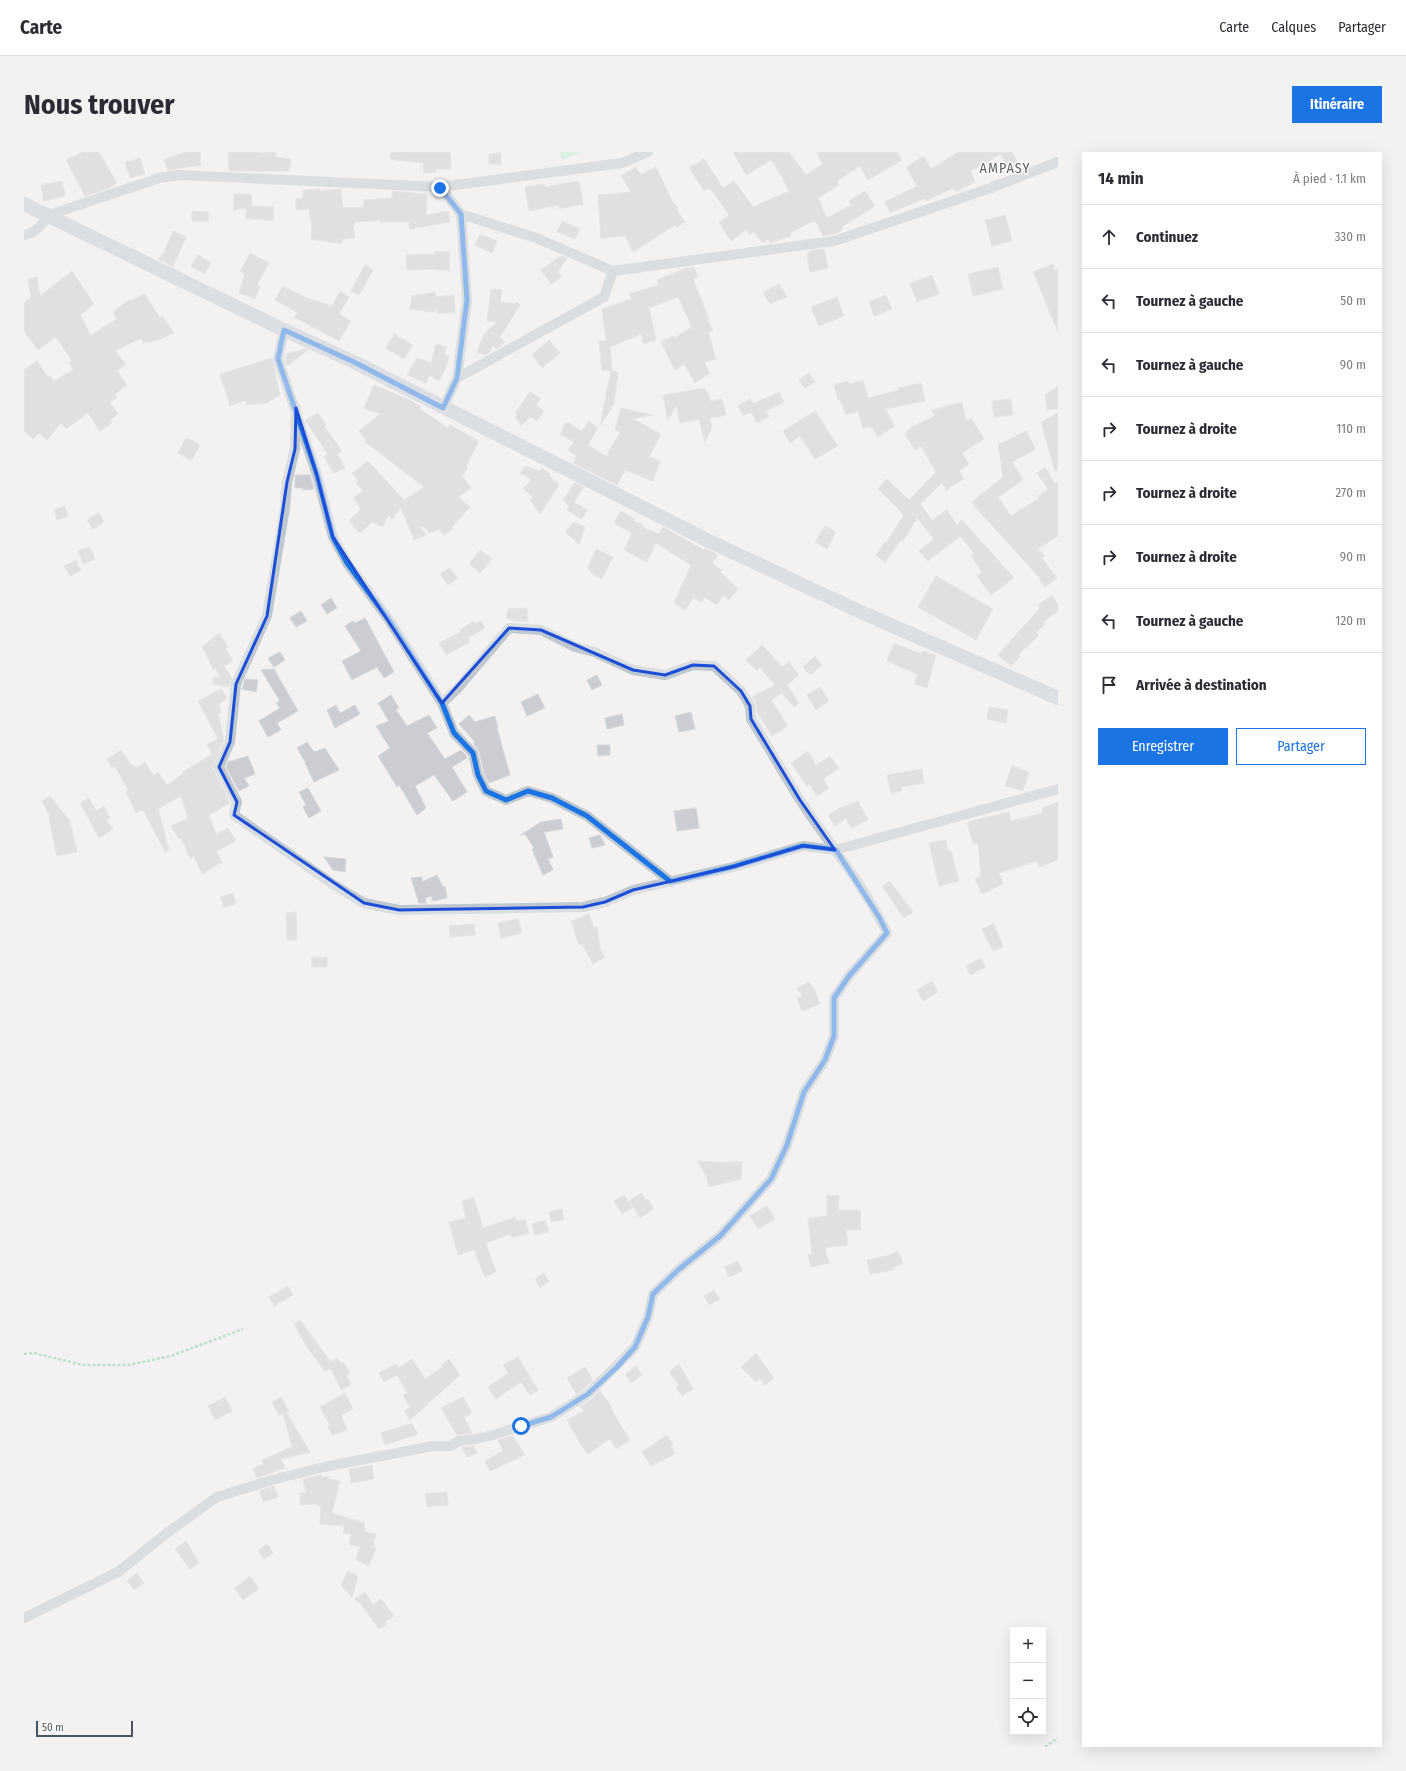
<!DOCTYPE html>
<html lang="fr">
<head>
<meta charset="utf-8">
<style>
  body { margin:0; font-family:"Fira Sans Condensed",sans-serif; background:#f2f2f3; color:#2b2b33 }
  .controls { position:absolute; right:12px; bottom:12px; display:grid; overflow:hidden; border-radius:0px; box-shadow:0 4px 16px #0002 }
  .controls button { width:36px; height:36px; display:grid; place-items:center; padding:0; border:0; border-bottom:1px solid #e1e1e2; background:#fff; color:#2b2b33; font:20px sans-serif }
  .scale { position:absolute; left:12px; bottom:10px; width:97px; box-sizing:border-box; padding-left:4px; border:2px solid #48545e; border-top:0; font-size:11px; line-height:14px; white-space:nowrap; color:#48545e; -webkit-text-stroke:3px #fff; paint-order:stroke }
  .stop { position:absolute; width:12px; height:12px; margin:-9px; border:3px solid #1a74e3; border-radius:50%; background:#fff }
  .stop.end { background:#1a74e3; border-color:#fff; box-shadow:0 1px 4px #0008 }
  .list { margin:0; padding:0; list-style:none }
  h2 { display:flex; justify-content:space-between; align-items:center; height:52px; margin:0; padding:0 16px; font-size:17px }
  h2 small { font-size:13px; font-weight:400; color:#7c7c81 }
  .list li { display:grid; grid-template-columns:26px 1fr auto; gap:12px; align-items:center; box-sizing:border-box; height:64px; padding:0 16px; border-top:1px solid #e1e1e2 }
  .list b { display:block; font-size:15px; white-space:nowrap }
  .list em { font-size:13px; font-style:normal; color:#7c7c81 }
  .actions { display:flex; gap:8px; padding:12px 16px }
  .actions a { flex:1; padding:9px 0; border:1px solid #1a74e3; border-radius:0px; text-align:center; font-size:14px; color:#1a74e3 }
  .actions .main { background:#1a74e3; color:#fff }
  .icon { flex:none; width:22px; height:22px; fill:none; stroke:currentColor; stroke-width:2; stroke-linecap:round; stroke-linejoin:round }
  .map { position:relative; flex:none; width:1034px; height:1595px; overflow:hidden; border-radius:0px }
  header { display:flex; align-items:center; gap:24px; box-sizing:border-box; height:56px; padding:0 20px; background:#fff; border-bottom:1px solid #e1e1e2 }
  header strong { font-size:19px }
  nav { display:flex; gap:22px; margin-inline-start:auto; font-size:14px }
  .intro { display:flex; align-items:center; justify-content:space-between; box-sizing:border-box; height:96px; padding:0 24px }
  h1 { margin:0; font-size:28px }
  .button { padding:10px 18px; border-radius:0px; background:#1a74e3; color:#fff; font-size:14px; font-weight:700 }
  main { display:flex; gap:24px; padding:0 24px }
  aside { flex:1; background:#fff; border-radius:0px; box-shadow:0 4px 16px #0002 }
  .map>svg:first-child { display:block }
  .green { fill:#c0efd2 }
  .building { fill:#cbcdd3; stroke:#d5d7dc }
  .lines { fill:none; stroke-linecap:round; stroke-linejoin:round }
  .path { stroke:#78cea3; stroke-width:2.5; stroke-dasharray:3 2; stroke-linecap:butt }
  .street { stroke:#bfc8cf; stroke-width:10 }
  .secondary { stroke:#bfc9d4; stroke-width:14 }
  .route { stroke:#1a74e3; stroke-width:5 }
  .marked { fill:none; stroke:#1d4ed8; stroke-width:3; stroke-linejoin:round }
  .labels { text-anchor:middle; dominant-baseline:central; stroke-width:3; stroke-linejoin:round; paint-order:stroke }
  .neighbourhood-label { font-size:14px; letter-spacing:1px; fill:#5d6166; stroke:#fff }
</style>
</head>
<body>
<header>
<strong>Carte</strong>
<nav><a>Carte</a><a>Calques</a><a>Partager</a></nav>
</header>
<div class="intro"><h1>Nous trouver</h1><a class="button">Itinéraire</a></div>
<main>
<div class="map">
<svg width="1034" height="1595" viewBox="0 0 1034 1595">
  <rect width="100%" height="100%" fill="#f3f1f1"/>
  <path class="green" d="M536 0H558L538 8Z"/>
  <path class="building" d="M59 0H75L93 31 83 37 61 44 42 8Z
    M162 0H176L177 13 144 18 140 8Z
    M204 0H236V1L251 0 252 5 267 7 265 19H205Z
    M367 0H426L427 17H412V20L400 21 399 11 366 7Z
    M709 0H765L782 23 799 12 792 0H873L878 8 844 28 836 14 813 29 815 33 794 46 803 66 828 53 825 49 841 39 851 54 818 75 819 77 814 81 799 84 792 70H788L766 81 767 84 746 91 744 87 738 91 730 80 725 82 723 77 707 89 695 70 705 63 687 37 686 38 685 36 680 39 665 16 680 7 699 36 710 29 729 55 765 39 759 28H760L747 8 722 23Z
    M934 0H988L994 11 985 16 977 2 947 19 951 30 932 40 929 36 902 49 901 46 866 61 861 50 893 34 882 15 900 4 907 17Z
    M477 1V12H465V2Z
    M116 6 121 22 106 26 101 10Z
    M612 15 617 23 632 15 648 49 654 56 652 57 661 70 652 76 651 73 609 100 601 84 577 86 574 43 607 40 597 24Z
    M38 29 41 44 20 49 17 33Z
    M555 29 559 52 535 57V53L505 59 501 35 520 32V35Z
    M296 37V39L317 37 319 56 340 55V48L368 46V39L403 42 402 63 424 59 426 70 386 77 385 70H356V68L331 70V73H329L331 86 318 87V92L287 87 288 77 285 57 272 58V47L279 46V38Z
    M210 42H227L228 54 250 55 249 69 221 66 223 56 210 58Z
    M168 59 185 60 184 69H168Z
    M981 63 988 89 968 94 961 68Z
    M538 69 556 77 551 87 533 80Z
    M149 79 162 85 149 115 134 107 140 101Z
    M456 82 473 89 468 101 451 93Z
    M800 97 804 116 786 120 783 102 789 98Z
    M411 99 426 100 425 119 410 117 383 118 382 103 411 102Z
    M226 101 245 111 233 133 236 134 231 147 215 141 221 122 216 120Z
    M174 103 187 111 180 122 167 114Z
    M537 104 543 106 534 120 538 125 527 132 517 118Z
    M1029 112 1031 118 1034 117V180L1009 120Z
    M341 113 349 118 335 143 327 139Z
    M670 115 674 125 669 127 685 167 683 168 689 178 684 180 692 207 680 210 686 221 671 231 660 212 651 218 637 190 649 184 650 186 668 175 654 145 625 156 632 188 620 192 617 182 586 195 588 218 578 219 575 189H582L578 157 608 147 605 142 635 133 633 128 662 116Z
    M974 115 979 137 949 144 944 122Z
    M48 119 70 152 56 163 67 183 93 167 89 160 105 148 106 149 121 142 136 166 138 164 150 181 131 189 119 191 117 186 91 199 102 212 93 219 103 233 91 242 93 246 86 250 94 262 86 268 88 271 76 279 64 261 42 277 37 271 23 288 15 281 9 287 0 279V218L13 209 24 225 26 224 30 229 49 218 45 210 48 209 32 185 14 198 0 179V151L7 146 4 127 13 125 16 144Z
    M908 123 915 142 893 150 886 131Z
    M755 132 763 145 746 152 739 140Z
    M259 134 282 146 308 154 316 139 325 145 315 162 327 169 315 189 270 165 274 161 251 148Z
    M467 137 478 138 476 150 491 152 493 150 496 153 476 185 481 190 473 197 469 193 466 200 461 203 453 200 460 182 473 170 463 169Z
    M411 140 412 145 430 143 431 161H413V159L405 160 386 157 388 144Z
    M862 143 868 157 850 164 845 150Z
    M813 145 820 164 795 174 787 155Z
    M370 182 389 193 380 207 362 196Z
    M525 188 536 201 518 216 508 203Z
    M412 192 422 195 420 203 425 204 422 216 415 229 405 223 402 231 383 223 393 206 407 211Z
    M280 197 284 198 263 214 261 207 262 202Z
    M248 206 256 243 243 251 223 253 222 248 206 254 196 222Z
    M587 219 594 220 590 252 576 274Z
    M785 221 791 230 781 236 775 228Z
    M839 228 844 246 875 238 874 236 897 231 901 249 861 257 871 274 854 285 847 274 839 276 834 259 822 263 816 247 814 248 810 233 824 229 825 232Z
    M350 233 386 248 397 255 396 257 424 276 426 273 455 289 442 314 444 316 438 324 447 336 434 345 446 355 428 375 429 376 420 383 415 377 406 381 398 374 397 376 402 383 390 388 377 356 368 367 364 363 359 375 348 370 336 381 325 369 337 357 329 346 339 339 332 331 334 328 328 321 344 309 380 348 400 335 340 289 342 288 335 279 356 262 340 256Z
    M1034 234V257L1023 258 1021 243Z
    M681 236 687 249 698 247 702 263 686 266 688 276 681 290 675 267 656 271 652 253 644 269 639 243Z
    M506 240 516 246 512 254 520 259 513 269 507 265 497 273 491 265 493 263 491 261Z
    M755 240 760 250 742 259 745 265 733 271 727 260 719 263 714 254 726 247 729 252Z
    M987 247 989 263 970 265 968 249Z
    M938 250 942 269 947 266 960 287 938 301 945 312 935 319 940 327 922 338 918 331 896 352 908 368 923 358 933 373 938 368 990 426 967 443 953 424 958 421 947 403 950 401 936 384 904 409 895 399 910 387 893 366 879 389 877 388 861 410 852 403 861 390 862 391 880 363 854 337 863 327 885 348 912 320 897 294 891 298 881 282 886 276 911 264 908 258Z
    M597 256 628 263 609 267 637 282 625 305 636 309 629 329 601 318 593 333 549 311 553 304 544 298 550 290 536 282 542 270 558 279 565 269 574 276 564 293 583 305 585 298 597 280 591 278Z
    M791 259 814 294 791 307 776 284 766 291 759 279Z
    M294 261 302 273 300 274 318 299 313 302 321 316 310 321 300 305 304 302 281 268Z
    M1034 261V318L1031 319 1017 270Z
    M1002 279 1012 297 988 310 999 328 974 345 987 364 1015 346 1014 344 1024 337 1013 321 1021 315 1031 332 1034 330V384L1014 397 1021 404 1018 406 1033 426 1021 435 1015 427 1016 426 952 356 948 350 979 325 974 289 976 292Z
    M161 287H165L176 293 167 309 154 301Z
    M502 314 515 319 518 316 526 322 525 324 535 333 516 362 506 348 509 346 499 336 508 328 496 321Z
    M271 323H286L290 337 279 338V336H271Z
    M551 331 560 335 550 350 563 358 558 367 543 358 545 354 539 348Z
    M41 354 44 364 33 368 30 358Z
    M597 359 611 367 609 369 619 373 618 375 635 382 639 375 680 398 681 396 694 403 688 411 698 418 696 420 714 437 705 448 699 443 693 453 680 445 678 450 669 446 661 458 650 451 667 413 632 391 623 410 600 398 608 381 590 371Z
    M75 361 80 370 69 377 63 368Z
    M550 370 561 375 555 392 541 380Z
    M801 374 812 380 803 397 791 390Z
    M66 395 71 407 59 412 54 399Z
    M572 397 589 405 578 427 568 422 564 415Z
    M456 398 468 407 456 421 445 412Z
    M52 408 57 418 46 424 40 414Z
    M426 416 434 426 424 433 416 422Z
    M912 424 969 457 952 488 894 455Z
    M1028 443 1034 453V459L1019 470 1021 472 1012 481 1015 483 994 503 996 504 987 514 974 503 1016 456 1014 453Z
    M307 446 313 456 303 462 297 453Z
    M503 456 504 469H494L482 466 484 457Z
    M277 459 283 469 272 475 266 466Z
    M341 466 370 520 360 526 353 515 328 528 318 509 337 499 321 474 329 469 331 471Z
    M450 469 451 472 457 469 461 476 444 486 446 490 422 503 415 491 437 480 436 478Z
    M195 481 204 495 202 497 209 509 200 514 208 526 205 535 189 532V525L196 526 192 517 189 518 182 501 178 495Z
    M870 491 897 502 898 499 912 503 903 536 891 532 893 522 863 509Z
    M738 493 758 515 765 510 775 523 763 533 775 551 770 555 758 541 747 548 764 574 748 584 733 560 732 551 728 545 751 533 736 515 733 519 722 508Z
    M256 500 261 508 250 515 244 506Z
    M791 504 798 513 786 523 779 515Z
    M250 517 274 559 253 571 257 578 244 585 235 569 256 556 252 551 256 549 237 518Z
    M573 523 578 533 568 538 563 528Z
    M221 527 234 528 232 540 218 537Z
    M796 535 805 549 792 558 783 543Z
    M197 537 203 546 195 552 197 561H194L200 588 197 594 195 591 197 594 189 616 206 651 185 663 192 682 204 676 212 689 192 699 198 710 178 722 170 704 166 706 157 686 155 687 147 674 164 666 157 644 134 657 145 698 141 700 119 658 112 661 102 640 104 638 91 614 88 616 83 607 97 598 108 614 110 613 112 616 121 610 130 624 134 620 143 633 160 621 159 620 188 602 183 592 194 587 174 549Z
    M514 542 521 556 503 564 497 550Z
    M367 543 375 556 372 558 383 574 405 563 413 576 403 581 421 607 437 598 443 604V606L428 615 443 640 429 649 410 623 391 634 402 656 393 663 375 633 373 635 354 604 366 596 352 574 365 569 354 551Z
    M312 553 316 561 331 553 336 562 311 576 303 558Z
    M965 555 984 558 982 571 963 567Z
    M667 560 671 577 655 580 651 564Z
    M598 562 600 573 583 577 581 566Z
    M445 563 451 570 471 564 474 576H473L486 623 465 631 460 621 455 599 449 591 451 590 435 572Z
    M283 590 290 600 301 596 315 618 290 630 281 611H282L273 596Z
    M573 593H586V603L574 604Z
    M784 599 792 613 806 604 815 616 799 627 805 636 793 644 785 632 783 634 767 611Z
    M224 604 231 622 220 626 225 634 215 639 202 615 204 610Z
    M988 614 1005 620 999 639 981 634Z
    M898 617 900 631 877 635 878 639 867 641 863 623Z
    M284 636 297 659 285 666 279 655 282 653 275 640Z
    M26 644 46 669 53 700 33 704 25 665 26 664 18 649Z
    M65 646 72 659 80 654 86 666 83 668 89 677 75 686 56 651Z
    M834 649 844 668 827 676 822 666 811 674 804 663 814 657Z
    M1034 650V708L1015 715 1013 709 975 721 979 732 958 742 951 727 957 724 954 691 949 692 943 670 985 660 987 669 1019 661 1018 656Z
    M672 656 675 676 653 679 650 659Z
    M537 667 539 677 520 680 529 705 524 707 529 718 519 723 508 697 510 696 501 682 497 683 517 670Z
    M576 683 581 693 568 696 565 686Z
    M922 688 924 699H927L935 729 915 734 905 691Z
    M300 705 322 707 321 720 309 718Z
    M413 723 419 735 421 734 423 746 408 749V744L401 746 402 751H395L387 726 398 725V730Z
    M866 729 889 760 880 766 858 734Z
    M209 741 212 751 200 756 197 745Z
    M272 760 273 788H263L262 761Z
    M565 762 570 776 573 774 576 797 581 805 569 812 558 792 555 793 547 769Z
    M494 767 498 781 477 786 474 771Z
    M970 771 979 795 969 799 958 777Z
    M450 772 451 783 426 785 425 774Z
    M288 805H303V815H288Z
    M957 806 961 815 946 823 942 814Z
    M908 829 914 840 899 849 893 838Z
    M785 830 791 839 796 852 778 859 773 846 778 844 773 836Z
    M673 1009 706 1011V1009L718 1010 717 1027 685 1035 682 1023Z
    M617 1041 622 1049 624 1047 630 1057 616 1066 605 1049Z
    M600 1043 608 1056 598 1062 590 1049Z
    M803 1043 815 1044 814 1058H836L837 1078H822L824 1093 801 1096 805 1111 787 1115 784 1103 788 1102 784 1066 803 1064Z
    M450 1046 459 1076 491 1065 493 1069 501 1067 505 1081 487 1086 486 1082 462 1091 472 1120 461 1125 450 1098 434 1103 425 1070 442 1066 438 1049Z
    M743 1054 751 1067 734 1077 726 1064Z
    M538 1057 540 1068 527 1070 525 1060Z
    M521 1068 525 1079 511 1083 508 1072Z
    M874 1099 879 1111 869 1116V1118L846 1122 843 1108 863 1104Z
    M714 1109 718 1119 705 1125 700 1115Z
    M520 1121 525 1129 516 1136 511 1127Z
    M264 1134 269 1143 250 1154 245 1145Z
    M690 1138 696 1147 685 1153 680 1144Z
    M276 1168 307 1210 313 1206 317 1211 319 1210 326 1221 322 1223 327 1233 317 1238 307 1216 301 1219 283 1195 270 1172Z
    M732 1201 750 1226 741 1233 736 1226 732 1230 717 1215Z
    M494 1205 514 1238 506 1243 497 1230 472 1247 464 1235 484 1221 479 1213Z
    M388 1207 401 1227 419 1215 417 1213 425 1207 436 1223 386 1268 380 1259 386 1255 379 1243 383 1241 373 1223 360 1230 355 1221 372 1212 375 1216Z
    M655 1212 669 1237 658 1244 652 1235 655 1233 645 1220Z
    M612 1214 618 1223 607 1231 601 1222Z
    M561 1215 569 1228 560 1237 552 1242 543 1226Z
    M576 1239 586 1252 590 1262 606 1288 592 1297 586 1287 564 1302 557 1293 543 1268 560 1259 556 1255 568 1247Z
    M321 1241 329 1257 317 1263 323 1278 308 1283 304 1274 306 1273 296 1255Z
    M201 1245 208 1259 191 1268 184 1254Z
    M257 1245 265 1259 262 1260 286 1300 257 1307 261 1316 233 1326 229 1316 240 1312 238 1308 268 1295 259 1261 255 1264 248 1250Z
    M439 1245 448 1261 440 1265 448 1281 433 1283 417 1256Z
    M385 1272H388L394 1282 361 1293 357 1281Z
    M643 1283 649 1293 647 1294 651 1302 627 1314 618 1300Z
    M489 1284 501 1303 466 1319 461 1309 479 1299 474 1288Z
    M450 1294 453 1301 443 1305 438 1295Z
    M348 1313 350 1327 327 1331 325 1317Z
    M297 1323 298 1325 304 1324V1327L316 1329 308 1361 341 1371 340 1379 352 1382 349 1391 351 1392 350 1395 352 1396 345 1414 332 1408 336 1395 325 1392 327 1382 319 1381 320 1374 296 1372 297 1354H294V1352L276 1353V1341H282L279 1327Z
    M250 1334 254 1345 239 1350 236 1339Z
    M423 1340 424 1353 403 1355 401 1342Z
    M162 1389 175 1411 166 1417 151 1397Z
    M243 1392 249 1401 240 1407 234 1398Z
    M324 1419 334 1424 328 1446 317 1433Z
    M113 1421 120 1431 110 1438 103 1429Z
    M226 1424 235 1437 219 1448 211 1436Z
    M341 1440 349 1453 357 1447 370 1464 361 1470 362 1473 355 1477 336 1451 330 1447Z"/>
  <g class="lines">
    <path class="path" d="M0 1202 10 1201 59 1213H104L147 1204 219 1177
      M1021 1595 1034 1586"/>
    <path class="street" d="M416 35 437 62 512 86 589 119 810 89 964 37 1034 10
      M0 83C11 82 18 72 25 63L135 26 156 23 416 35 598 11 624 0
      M260 178 254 207 293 323 309 385 323 411 365 468 418 551 430 581 449 601 454 623 462 639 482 648 504 639 528 646 563 664 647 730
      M433 226 580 145 589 119
      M272 256 271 297 263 330 261 356 243 464 212 532 206 590 195 615 213 650 210 663 310 733 340 751 375 758 559 755 581 750 609 738 709 715 779 694 811 698 1034 637
      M419 256 433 226 443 148 437 62
      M0 1466 94 1420 143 1381 193 1345 248 1328 300 1315 409 1294H427L435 1289 452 1287 469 1283 527 1265 564 1242 611 1195 624 1165 629 1142 654 1118 696 1084 747 1027 763 993 780 940 801 908 810 884V846L825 824 863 781C840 733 805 692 776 648 759 621 744 594 727 567L726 554 717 539 690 514 669 513 641 523 609 518 570 500 551 495 517 478 485 476 434 536 418 551"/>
    <path class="secondary" d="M0 52 260 178 330 210 689 391 839 461 1034 546"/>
  </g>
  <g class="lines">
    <path class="route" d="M416 36 437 62 443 148 433 226 419 256 330 210 260 178 254 207 293 322 309 385 323 411 365 468 418 551 430 581 449 601 454 623 462 639 482 648 504 639 528 646 563 664 647 730 709 715 779 694 812 698 855 765 863 781 825 824 810 846V884L801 908 780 940 763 993 747 1027 696 1084 654 1118 629 1142 624 1165 611 1195 593 1215 564 1242 527 1265 497 1274"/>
  </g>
  <path d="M0 0H1034V1595H0ZM272 256 293 323 309 385 418 551 485 476 517 478 609 518 641 523 669 513 690 514 717 539 726 554 727 567 776 648 811 698 779 694 709 715 609 738 581 750 559 755 375 758 340 751 210 663 213 650 195 615 206 590 212 532 243 464 263 330 271 297Z" fill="#f3f1f1" fill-opacity=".55" fill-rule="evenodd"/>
  <path class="marked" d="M272 256 293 323 309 385 418 551 485 476 517 478 609 518 641 523 669 513 690 514 717 539 726 554 727 567 776 648 811 698 779 694 709 715 609 738 581 750 559 755 375 758 340 751 210 663 213 650 195 615 206 590 212 532 243 464 263 330 271 297Z"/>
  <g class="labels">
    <g class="neighbourhood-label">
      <text x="981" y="16">AMPASY</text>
    </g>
  </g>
</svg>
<div class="controls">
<button>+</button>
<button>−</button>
<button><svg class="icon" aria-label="locate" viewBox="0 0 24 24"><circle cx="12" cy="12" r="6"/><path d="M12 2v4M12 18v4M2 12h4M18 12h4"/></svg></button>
</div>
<div class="scale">50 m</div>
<div class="stop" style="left:497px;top:1274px"></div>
<div class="stop end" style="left:416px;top:36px"></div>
</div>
<aside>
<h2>14 min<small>À pied · 1.1 km</small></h2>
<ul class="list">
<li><svg class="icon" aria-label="ahead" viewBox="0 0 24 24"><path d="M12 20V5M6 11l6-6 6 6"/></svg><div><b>Continuez</b></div><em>330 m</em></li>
<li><svg class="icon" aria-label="left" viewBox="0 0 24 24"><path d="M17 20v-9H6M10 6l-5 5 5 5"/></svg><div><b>Tournez à gauche</b></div><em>50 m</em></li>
<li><svg class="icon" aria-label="left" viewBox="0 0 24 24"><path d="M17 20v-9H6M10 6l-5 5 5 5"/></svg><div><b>Tournez à gauche</b></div><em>90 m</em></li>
<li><svg class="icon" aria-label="right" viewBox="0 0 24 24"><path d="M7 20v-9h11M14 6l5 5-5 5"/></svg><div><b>Tournez à droite</b></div><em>110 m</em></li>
<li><svg class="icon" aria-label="right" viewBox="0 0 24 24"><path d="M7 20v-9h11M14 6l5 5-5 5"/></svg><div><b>Tournez à droite</b></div><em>270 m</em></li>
<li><svg class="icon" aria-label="right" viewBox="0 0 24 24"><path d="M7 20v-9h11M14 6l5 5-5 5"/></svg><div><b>Tournez à droite</b></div><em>90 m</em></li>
<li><svg class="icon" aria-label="left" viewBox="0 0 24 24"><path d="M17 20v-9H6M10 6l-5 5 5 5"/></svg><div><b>Tournez à gauche</b></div><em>120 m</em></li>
<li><svg class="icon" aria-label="arrive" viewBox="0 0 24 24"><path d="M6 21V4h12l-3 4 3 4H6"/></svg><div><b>Arrivée à destination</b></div></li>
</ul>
<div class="actions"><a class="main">Enregistrer</a><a>Partager</a></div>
</aside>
</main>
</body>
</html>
